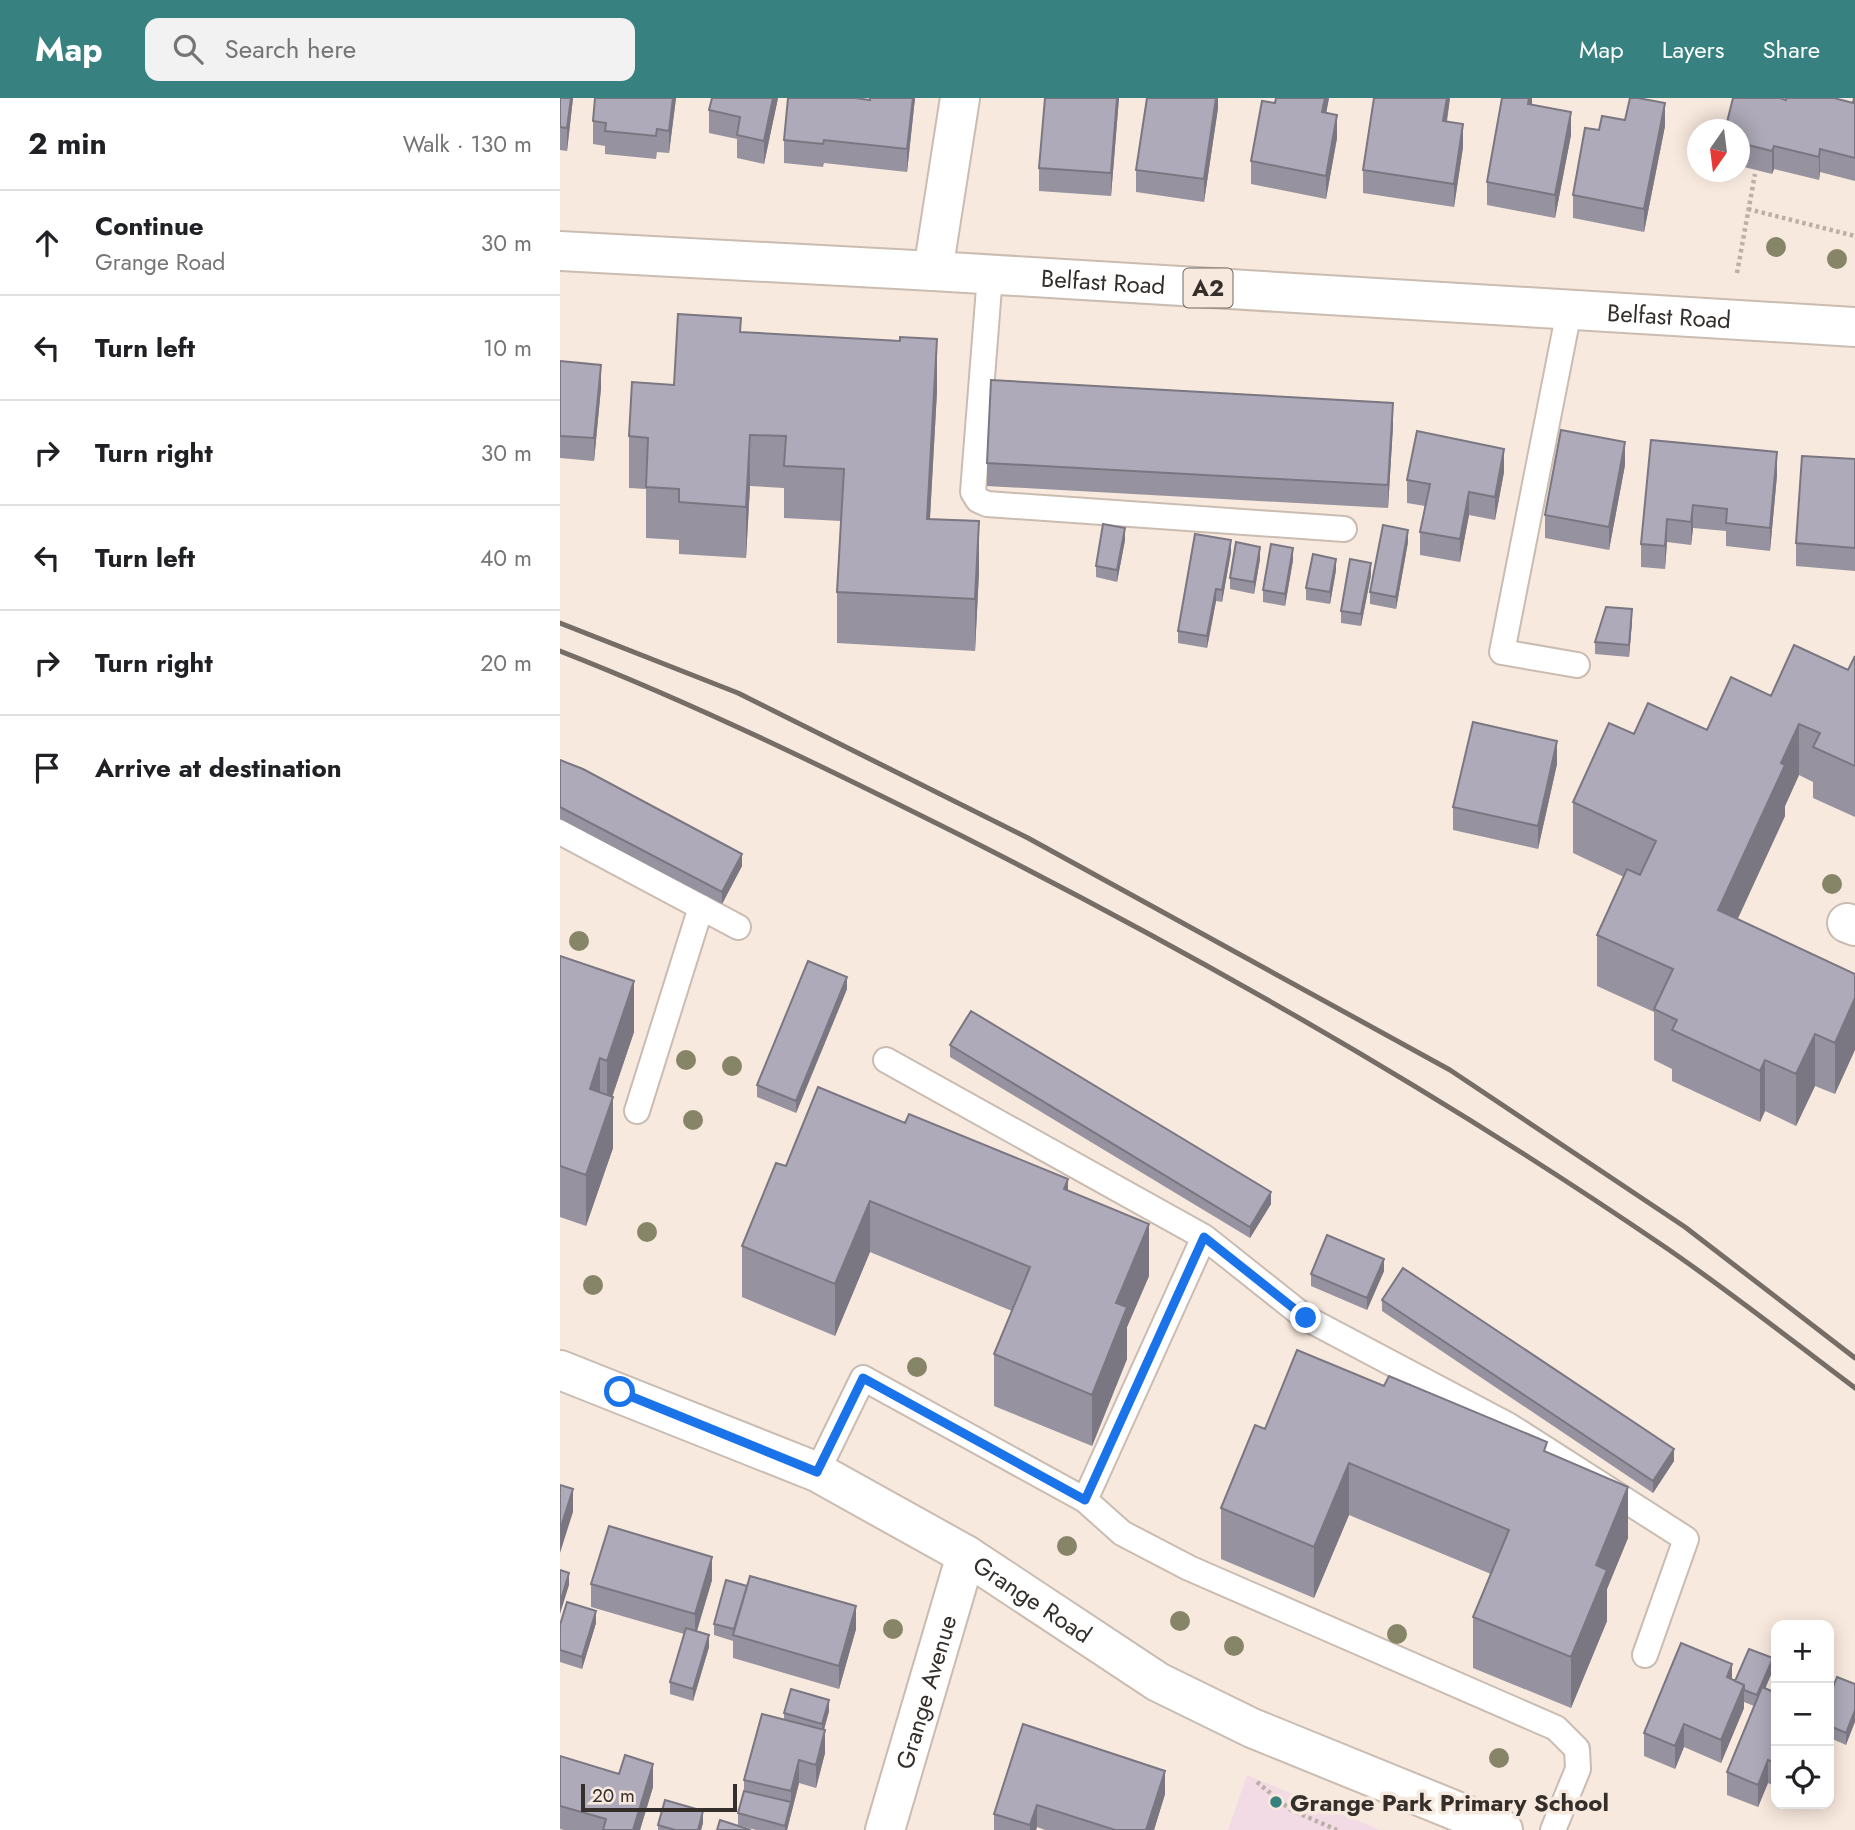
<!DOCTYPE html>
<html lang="en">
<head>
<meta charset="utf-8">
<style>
  body { margin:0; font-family:Jost,sans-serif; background:#f2f2f2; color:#202124 }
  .controls { position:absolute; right:21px; bottom:21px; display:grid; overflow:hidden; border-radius:14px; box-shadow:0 4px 18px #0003 }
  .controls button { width:63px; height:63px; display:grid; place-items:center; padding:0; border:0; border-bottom:2px solid #e0e0e0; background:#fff; color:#202124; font:35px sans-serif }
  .compass { position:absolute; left:1127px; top:21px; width:63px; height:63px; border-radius:50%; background:#fff; box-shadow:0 4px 18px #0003; rotate:194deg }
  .scale { position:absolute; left:21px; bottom:18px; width:156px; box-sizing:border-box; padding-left:7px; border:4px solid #352f2b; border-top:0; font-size:19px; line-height:24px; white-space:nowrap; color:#352f2b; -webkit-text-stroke:5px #f8e9de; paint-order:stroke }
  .stop { position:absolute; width:21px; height:21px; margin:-16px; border:5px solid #1a73e8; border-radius:50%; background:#fff }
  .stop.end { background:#1a73e8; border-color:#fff; box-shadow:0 2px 7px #0008 }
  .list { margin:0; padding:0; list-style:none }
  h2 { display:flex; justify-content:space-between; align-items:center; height:91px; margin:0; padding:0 28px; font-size:30px }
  h2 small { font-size:23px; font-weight:400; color:#757577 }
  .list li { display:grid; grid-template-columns:46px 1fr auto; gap:21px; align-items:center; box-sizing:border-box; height:105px; padding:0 28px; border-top:2px solid #e0e0e0 }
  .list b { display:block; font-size:26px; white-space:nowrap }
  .list p { margin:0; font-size:23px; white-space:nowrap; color:#757577 }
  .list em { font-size:23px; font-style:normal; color:#757577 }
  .icon { flex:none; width:38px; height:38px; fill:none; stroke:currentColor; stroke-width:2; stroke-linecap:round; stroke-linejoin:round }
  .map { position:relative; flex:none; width:1295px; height:1732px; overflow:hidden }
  header { display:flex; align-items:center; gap:42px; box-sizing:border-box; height:98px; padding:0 35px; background:#388181; color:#fff }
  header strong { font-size:33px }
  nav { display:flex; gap:38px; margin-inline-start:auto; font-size:24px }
  .search { width:490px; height:63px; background:#f2f2f2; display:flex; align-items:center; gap:18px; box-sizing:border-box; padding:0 24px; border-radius:14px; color:#757577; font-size:26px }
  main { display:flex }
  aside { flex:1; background:#fff }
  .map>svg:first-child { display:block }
  .education { fill:#f3dbe6 }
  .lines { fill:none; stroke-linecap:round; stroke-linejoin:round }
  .service-casing { stroke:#cabcb1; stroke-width:28 }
  .minor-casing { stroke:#cabcb1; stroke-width:42 }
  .primary-casing { stroke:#cabcb1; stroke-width:42 }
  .path { stroke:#bbafa6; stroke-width:4.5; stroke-dasharray:3.5 3.5; stroke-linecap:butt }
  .service { stroke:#fff; stroke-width:24 }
  .minor { stroke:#fff; stroke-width:38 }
  .primary { stroke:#fff; stroke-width:38 }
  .rail { stroke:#766d67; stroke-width:5 }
  .tree { fill:#868567 }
  .wall { fill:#96929f }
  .shaded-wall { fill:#7a7782 }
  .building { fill:#aeaab9; stroke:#7a7782; stroke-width:2 }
  .route { stroke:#1a73e8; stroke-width:9 }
  .poi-dot { fill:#388181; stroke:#f8e9de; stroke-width:2.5 }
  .labels { text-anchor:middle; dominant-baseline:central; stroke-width:7; stroke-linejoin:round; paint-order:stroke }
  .shield { fill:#f8e9de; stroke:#706761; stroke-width:2 }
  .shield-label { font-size:23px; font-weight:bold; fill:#352f2b }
  .street-label { font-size:24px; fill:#352f2b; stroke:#f8e9de }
  .poi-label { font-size:24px; font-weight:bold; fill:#352f2b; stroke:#f8e9de; text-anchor:start }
</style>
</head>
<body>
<header>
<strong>Map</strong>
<div class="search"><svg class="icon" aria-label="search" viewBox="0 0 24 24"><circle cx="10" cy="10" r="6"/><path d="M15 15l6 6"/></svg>Search here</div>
<nav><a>Map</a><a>Layers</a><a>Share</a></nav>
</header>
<main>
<aside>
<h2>2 min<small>Walk · 130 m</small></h2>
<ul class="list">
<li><svg class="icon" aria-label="ahead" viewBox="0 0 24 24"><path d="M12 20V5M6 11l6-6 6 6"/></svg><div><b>Continue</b><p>Grange Road</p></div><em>30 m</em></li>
<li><svg class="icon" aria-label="left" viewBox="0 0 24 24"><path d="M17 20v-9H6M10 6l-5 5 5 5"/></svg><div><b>Turn left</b></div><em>10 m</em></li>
<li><svg class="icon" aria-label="right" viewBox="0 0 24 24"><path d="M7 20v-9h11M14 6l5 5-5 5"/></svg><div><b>Turn right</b></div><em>30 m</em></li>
<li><svg class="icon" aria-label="left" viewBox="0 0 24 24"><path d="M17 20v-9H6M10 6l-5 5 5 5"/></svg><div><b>Turn left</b></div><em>40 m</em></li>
<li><svg class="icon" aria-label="right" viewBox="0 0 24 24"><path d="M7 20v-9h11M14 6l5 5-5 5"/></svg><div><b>Turn right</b></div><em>20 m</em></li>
<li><svg class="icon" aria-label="arrive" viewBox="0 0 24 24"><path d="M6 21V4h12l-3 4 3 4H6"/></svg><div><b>Arrive at destination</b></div></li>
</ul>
</aside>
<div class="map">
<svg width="1295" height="1732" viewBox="0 0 1295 1732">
  <rect width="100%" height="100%" fill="#f8e9de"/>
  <path class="education" d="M687 1677 820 1732H668Z"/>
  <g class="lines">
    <defs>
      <path id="service" d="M430 177 413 394 418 402 427 406 784 431
        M1009 213 942 554 1017 567
        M0 734 178 829
        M77 1013 141 809
        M644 1139 746 1220 948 1327 1126 1441 1085 1557
        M257 1374 303 1280 525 1402 644 1139 326 962
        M525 1402 562 1435 629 1470 996 1630 1017 1651 1018 1671 993 1732"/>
      <g id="minor">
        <path d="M373 173 400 0"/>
        <path d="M1287 825 1295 828"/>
        <path id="s1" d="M0 1272 257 1374 406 1457 598 1584 692 1630 943 1732"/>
        <path id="s2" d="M325 1732 406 1457"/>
      </g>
      <g id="primary">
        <path id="s3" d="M0 153 373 173 1295 229"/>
      </g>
    </defs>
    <use href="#service" class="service-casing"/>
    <use href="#minor" class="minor-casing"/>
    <use href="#primary" class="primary-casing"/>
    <path class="path" d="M1188 111 1295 138
      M1177 175 1195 76
      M697 1684 731 1712 777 1732"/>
    <use href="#service" class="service"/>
    <use href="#minor" class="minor"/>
    <use href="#primary" class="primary"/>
    <path class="rail" d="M0 525 178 595 468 740 890 972 1125 1129 1295 1260
      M0 553C138 607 270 672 402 738 643 860 879 995 1102 1147 1168 1192 1231 1242 1295 1290"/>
  </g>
  <g class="tree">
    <circle cx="1216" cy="149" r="10"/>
    <circle cx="1277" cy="161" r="10"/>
    <circle cx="1272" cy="786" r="10"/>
    <circle cx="19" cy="843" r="10"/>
    <circle cx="126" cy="962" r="10"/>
    <circle cx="172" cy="968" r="10"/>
    <circle cx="133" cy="1022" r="10"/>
    <circle cx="87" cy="1134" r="10"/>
    <circle cx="33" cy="1187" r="10"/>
    <circle cx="357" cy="1269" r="10"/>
    <circle cx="507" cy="1448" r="10"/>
    <circle cx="620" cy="1523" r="10"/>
    <circle cx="333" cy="1531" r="10"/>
    <circle cx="837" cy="1536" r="10"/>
    <circle cx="674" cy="1548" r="10"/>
    <circle cx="939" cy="1660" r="10"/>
  </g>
  <path class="wall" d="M0 0H13L7 53 0 52Z
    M35 0H116L109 55 97 54 96 61 45 56V48L33 46V23Z
    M218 0 204 66 177 60V41L149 35V12Z
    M310 0H355L347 74 264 65 263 69 224 65V42L310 2Z
    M559 0 551 98 479 93V70Z
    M658 0V10L644 104 576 94V72Z
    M716 0H769L766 15 777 40 766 101 691 86V63L715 5Z
    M890 0 887 24 903 49 894 109 803 95V72Z
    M972 0V7L1011 37 995 120 927 107V84Z
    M1278 0V1L1293 5 1295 0V83L1260 74 1259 82 1214 71 1212 76 1180 68V32L1226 2Z
    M1105 28 1084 134 1013 120V97L1039 32Z
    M181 234 377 293 370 421 419 474 415 553 277 545V494L281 423 224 420V390L190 388 186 460 119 456V442L86 440V391L69 390V338L114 287Z
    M0 263 41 290 34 363 0 360Z
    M833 328 828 410 427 388V365Z
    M1091 342 1217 377 1210 453 1166 448V433L1133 430 1131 447 1107 444 1105 471 1081 469V446Z
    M1295 361V473L1236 468V445Z
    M1065 367 1049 452 985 440V417Z
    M944 374 935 422 909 417 900 464 860 457V434L865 408 847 405V382Z
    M565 442 557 484 536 479V468Z
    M848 444 836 511 810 506V494Z
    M671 454 662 504 656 503 647 550 618 545V533Z
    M700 461 694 496 670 491V480Z
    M733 462 725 508 703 504V492Z
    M776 472 770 506 746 502V490Z
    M811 477 801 528 781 525V513Z
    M1072 523 1069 559 1035 556V544Z
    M1295 558V719L1253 700V684L1239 677 1225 708V718L1177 821 1295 876 1275 996 1255 988 1236 1028 1205 1013 1200 1024 1112 983V971L1094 962V914L1037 888V837L1064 779 1013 755V704L1074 636 1147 632 1211 598 1288 572Z
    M0 662 182 768 162 806 0 721Z
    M997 666 978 751 893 732V709Z
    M0 858 74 934 52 999 53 1050 26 1128 0 1119Z
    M287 891 236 1015 197 999V987Z
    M390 947 711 1106 690 1140 390 959Z
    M226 1068 508 1093 589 1178 567 1229V1261L532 1348 434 1308V1256L452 1213 310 1154 275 1238 182 1199V1148Z
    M824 1173 807 1212 751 1188V1176Z
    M822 1202 1114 1363 1093 1395 822 1213Z
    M705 1331 987 1355 1068 1440 1047 1491V1523L1011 1610 913 1570V1519L931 1476 789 1417 754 1500 661 1461V1410Z
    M152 1482 137 1533 149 1549 133 1603 110 1596V1584L124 1536 31 1509V1486Z
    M187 1488 296 1531 279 1591 173 1560V1543L154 1537V1526Z
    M36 1525 22 1571 0 1564V1527Z
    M1213 1572 1205 1591 1216 1595V1689L1208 1685 1198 1709 1167 1697V1674L1194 1608 1184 1604V1610L1161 1665 1124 1649 1115 1671 1084 1658V1635L1172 1581 1175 1583Z
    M1295 1586 1286 1647 1270 1640 1269 1599Z
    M269 1613 264 1632 265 1655 256 1690 239 1685 227 1732H196L178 1727V1715L184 1693V1682L224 1621V1615Z
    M463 1626 605 1696 594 1732H485L477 1729 476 1732H434V1716Z
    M0 1658 93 1689 80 1732H4L0 1731Z
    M143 1725 141 1732H98V1727Z"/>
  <path class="shaded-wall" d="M11 0H13L7 53V30Z
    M113 0H116L109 55V33Z
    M213 0H218L204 66V43Z
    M353 0H355L347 74V51Z
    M557 0H559L551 98V75Z
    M656 0H658V10L644 104V81Z
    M765 0H769L762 37V14Z
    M887 0H890L883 46V23Z
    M969 0H972V8L968 6Z
    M1105 5V28L1084 134V111Z
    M1011 14V37L995 120V97Z
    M777 17V40L766 101V78Z
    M903 26V49L894 109V86Z
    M1214 48V71L1212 76V53Z
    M1260 51V74L1259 82V59Z
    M377 241V293L367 472V421Z
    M41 267V290L34 363V340Z
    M833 305V328L828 410V387Z
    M190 337V388L186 460V409Z
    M1065 344V367L1049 452V429Z
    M944 351V374L935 422V399Z
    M1217 354V377L1210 453V430Z
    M909 394V417L900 464V441Z
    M1133 407V430L1131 447V424Z
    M1107 421V444L1105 471V448Z
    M419 423V474L415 553V501Z
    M565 430V442L557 484V472Z
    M848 432V444L836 511V499Z
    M671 442V454L662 504V492Z
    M700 449V461L694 496V484Z
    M733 450V462L725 508V496Z
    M776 461V472L770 506V494Z
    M811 465V477L801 528V516Z
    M656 491V503L647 550V538Z
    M1072 511V523L1069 559V547Z
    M1239 626V677L1225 708V718L1158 864V812L1221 665Z
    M997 643V666L978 751V728Z
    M182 756V768L162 806V794Z
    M287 879V891L236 1015V1003Z
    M74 883V934L47 1014V963Z
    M1295 900V952L1275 996V945Z
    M1255 936V988L1236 1028V976Z
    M40 960V1011L30 991Z
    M1205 962V1013L1200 1024V973Z
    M53 999V1050L26 1128V1077Z
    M508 1081V1133L504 1091Z
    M711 1094V1106L690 1140V1129Z
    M310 1103V1154L275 1238V1186Z
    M589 1126V1178L567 1229V1261L532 1348V1297L556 1205Z
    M824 1161V1173L807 1212V1200Z
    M1114 1351V1363L1093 1395V1383Z
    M789 1365V1417L754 1500V1449Z
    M1068 1389V1440L1047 1491V1523L1011 1610V1559L1036 1467Z
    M13 1391V1414L0 1455V1432Z
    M152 1459V1482L135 1539V1516Z
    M9 1475V1487L0 1516V1505Z
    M296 1508V1531L279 1591V1568Z
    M36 1513V1525L22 1571V1559Z
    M149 1537V1549L133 1603V1591Z
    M1213 1560V1572L1197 1609V1597Z
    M1172 1566V1589L1167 1579Z
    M1184 1587V1610L1161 1665V1642Z
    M269 1602V1613L262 1638V1626Z
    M1295 1612V1624L1286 1647V1635Z
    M1270 1617V1640L1269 1644V1621Z
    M1124 1626V1649L1115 1671V1648Z
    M265 1632V1655L256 1690V1667Z
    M239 1662V1685L227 1732H225V1728L231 1704V1693Z
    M1208 1662V1685L1198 1709V1687Z
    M93 1666V1689L80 1732H73Z
    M605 1673V1696L594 1732H586Z
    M477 1707V1729L476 1732H470V1727Z
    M143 1713V1725L141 1732H138Z"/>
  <path class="building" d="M0 0H11L7 30 0 29Z
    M35 0H113L109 33 97 31 96 38 45 33 46 25 33 23Z
    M152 0H213L204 43 177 37 180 19 149 12Z
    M228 0H295L310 2V0H353L347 51 264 42 263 46 224 42Z
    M485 0H557L551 75 479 70Z
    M587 0H656L644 81 576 72Z
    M716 0H765L762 14 777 17 766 78 691 63 702 3 715 5Z
    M814 0H887L883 23 903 26 894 86 803 72Z
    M942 0H969L968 6 1011 14 995 97 927 84Z
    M1070 0H1078L1105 5 1084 111 1013 97 1025 30 1039 32 1042 18 1065 22Z
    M1173 0H1220L1226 2V0H1274L1293 5 1294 0H1295V60L1260 51 1259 59 1214 48 1212 53 1180 45V32H1165Z
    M118 216 181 220 180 234 340 243V239L377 241 367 421 419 423 415 501 277 494 284 371 224 368 226 338 190 337 186 409 119 404V391L86 389 88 340 69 338 72 284 114 287Z
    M0 263 41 267 34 340 0 338Z
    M431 282 833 305 828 387 427 365Z
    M1001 332 1065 344 1049 429 985 417Z
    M857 333 944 351 935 399 909 394 900 441 860 434 870 386 847 382Z
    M1091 342 1217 354 1210 430 1166 425 1167 411 1133 407 1131 424 1107 421 1105 448 1081 446Z
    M1242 358 1295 361V450L1236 445Z
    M543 426 565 430 557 472 536 468Z
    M823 427 848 432 836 499 810 494Z
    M635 436 671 442 662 492 656 491 647 538 618 533Z
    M676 444 700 449 694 484 670 480Z
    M711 446 733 450 725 496 703 492Z
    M753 456 776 461 770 494 746 490Z
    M790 461 811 465 801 516 781 513Z
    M1046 509 1072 511 1069 547 1035 544Z
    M1234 547 1288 572 1295 558V668L1253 649 1260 635 1239 626 1221 665 1225 667 1158 812 1295 876V900L1275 945 1255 936 1236 976 1205 962 1200 973 1112 932 1117 922 1094 911 1113 871 1037 837 1067 771 1080 777 1096 743 1013 704 1049 625 1074 636 1088 605 1147 632 1171 579 1211 598Z
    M913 624 997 643 978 728 893 709Z
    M0 662 23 671 182 756 162 794 0 709Z
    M0 858 74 883 47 963 40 960 30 991 53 999 26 1077 0 1068Z
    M248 863 287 879 236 1003 197 987Z
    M411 913 711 1094 690 1129 390 947Z
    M258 989 345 1025 349 1016 508 1081 504 1091 589 1126 556 1205 567 1209 532 1297 434 1256 470 1169 310 1103 275 1186 182 1148 216 1065 226 1068Z
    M767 1137 824 1161 807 1200 751 1176Z
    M843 1170 1114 1351 1093 1383 822 1202Z
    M737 1252 824 1288 829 1278 987 1344 984 1353 1068 1389 1036 1467 1047 1472 1011 1559 913 1519 949 1432 789 1365 754 1449 661 1410 695 1327 705 1331Z
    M0 1387 13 1391 0 1432Z
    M49 1428 152 1459 135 1516 31 1486Z
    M0 1472 9 1475 0 1505Z
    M190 1478 296 1508 279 1568 173 1537Z
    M166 1482 187 1488 174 1531 154 1526Z
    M7 1504 36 1513 22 1559 0 1552V1527Z
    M126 1530 149 1537 133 1591 110 1584Z
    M1121 1545 1172 1566 1167 1579 1184 1587 1161 1642 1124 1626 1115 1648 1084 1635Z
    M1189 1551 1213 1560 1197 1597 1184 1592V1587L1175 1583Z
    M1277 1579 1295 1586V1612L1286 1635 1270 1628V1617H1269V1599Z
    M1202 1589 1216 1595V1666L1208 1662 1198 1687 1167 1674Z
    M231 1591 269 1602 262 1626 224 1615Z
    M202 1616 265 1632 256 1667 239 1662 231 1693 184 1682Z
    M463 1626 605 1673 586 1732H555L477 1707 470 1727 434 1716Z
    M65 1657 93 1666 73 1732H43L46 1721 0 1708V1658L59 1676Z
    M184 1693 231 1704 225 1728 178 1715Z
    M105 1702 143 1713 138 1732H115L98 1727Z
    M160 1722 191 1732H157Z"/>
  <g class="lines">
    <path class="route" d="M60 1294 257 1374 303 1280 525 1402 644 1139 746 1220"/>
  </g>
  <circle class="poi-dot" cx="716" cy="1704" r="7"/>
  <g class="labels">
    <rect class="shield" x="623.5" y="170.5" width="49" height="39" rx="5"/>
    <g class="shield-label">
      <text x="648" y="190">A2</text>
    </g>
    <g class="street-label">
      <text stroke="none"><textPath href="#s3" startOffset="544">Belfast Road</textPath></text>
      <text stroke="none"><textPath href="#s3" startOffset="1111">Belfast Road</textPath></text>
      <text stroke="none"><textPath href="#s1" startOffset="527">Grange Road</textPath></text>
      <text stroke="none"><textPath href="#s2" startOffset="144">Grange Avenue</textPath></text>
    </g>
    <g class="poi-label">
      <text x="730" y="1704">Grange Park Primary School</text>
    </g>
  </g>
</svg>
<div class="controls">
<button>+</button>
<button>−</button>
<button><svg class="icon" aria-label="locate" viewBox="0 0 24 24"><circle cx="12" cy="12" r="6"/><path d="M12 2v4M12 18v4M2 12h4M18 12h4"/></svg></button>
</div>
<svg class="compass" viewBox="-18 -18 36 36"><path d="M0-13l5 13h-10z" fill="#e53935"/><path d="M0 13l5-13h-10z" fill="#757577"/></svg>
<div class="scale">20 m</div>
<div class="stop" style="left:60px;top:1294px"></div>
<div class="stop end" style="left:746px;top:1220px"></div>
</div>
</main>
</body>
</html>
